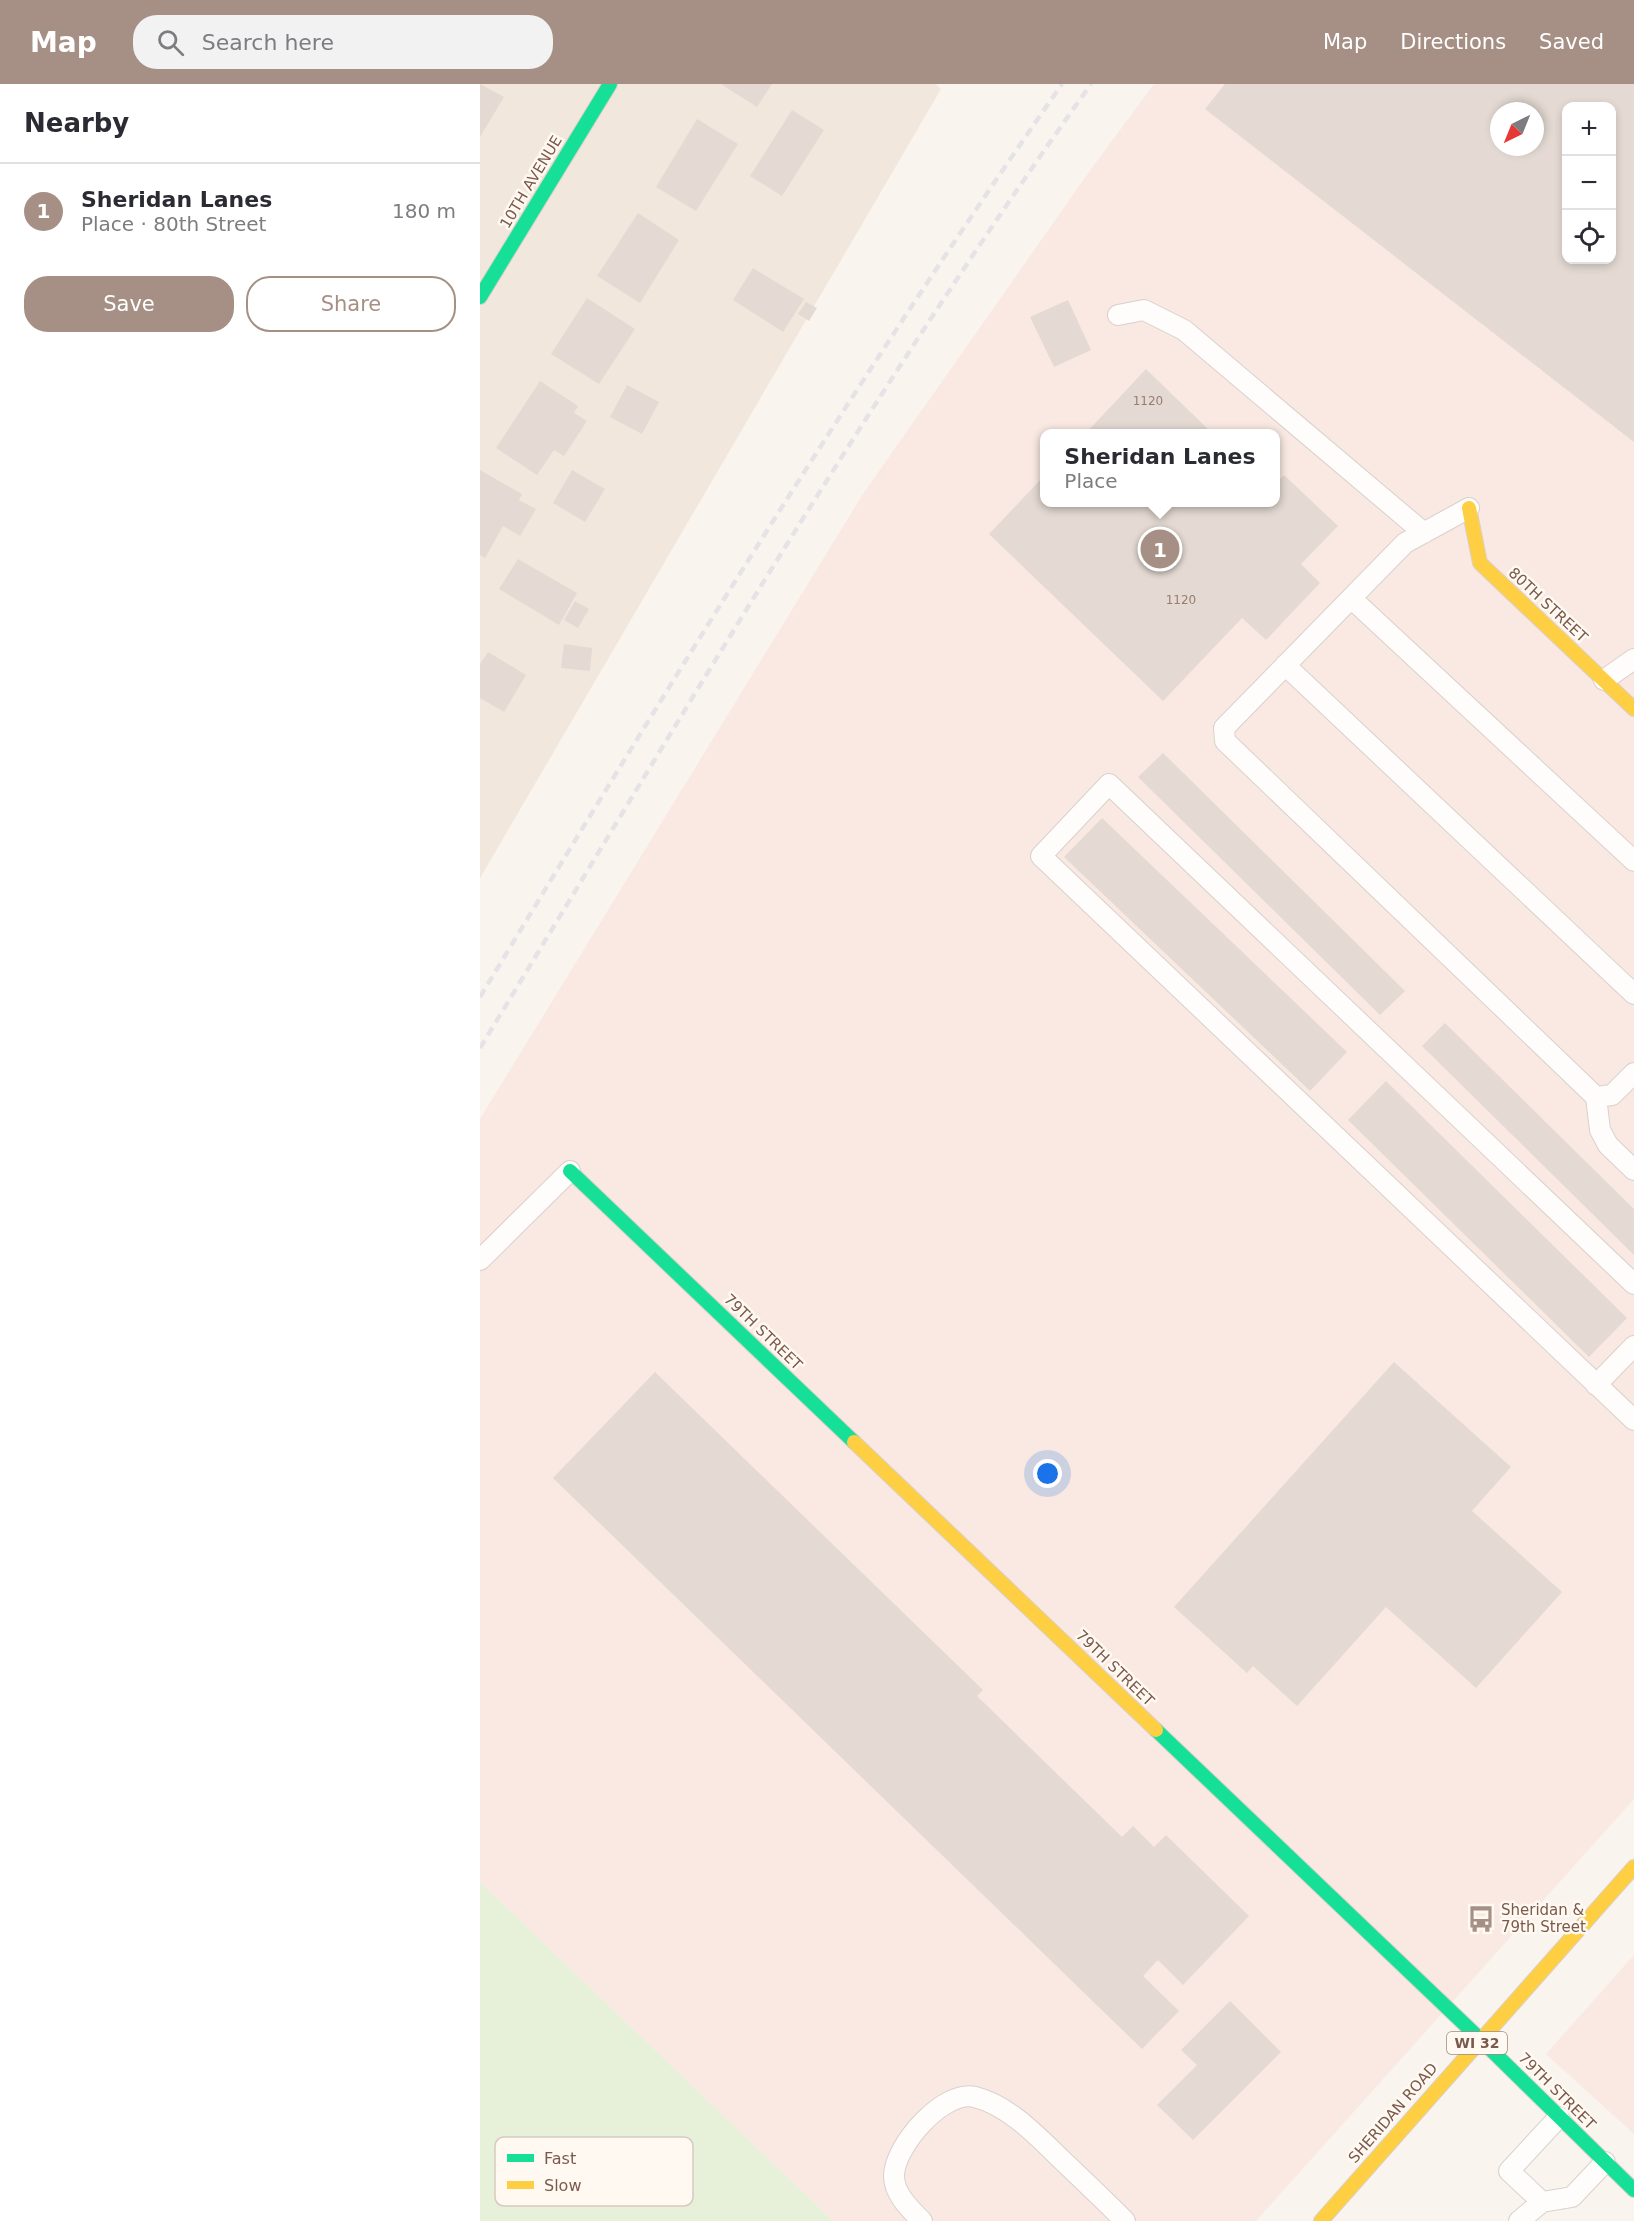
<!DOCTYPE html>
<html lang="en">
<head>
<meta charset="utf-8">
<style>
  body { margin:0; font-family:"DejaVu Sans",sans-serif; background:#f2f2f3; color:#2b2b33 }
  .controls { position:absolute; right:18px; top:18px; display:grid; overflow:hidden; border-radius:12px; box-shadow:0 3px 9px #0003 }
  .controls button { width:54px; height:54px; display:grid; place-items:center; padding:0; border:0; border-bottom:2px solid #e1e1e2; background:#fff; color:#2b2b33; font:30px sans-serif }
  .compass { position:absolute; left:1010px; top:18px; width:54px; height:54px; border-radius:50%; background:#fff; box-shadow:0 3px 9px #0003; rotate:223deg }
  .you { position:absolute; left:568px; top:1390px; width:21px; height:21px; margin:-15px; border:4px solid #fff; border-radius:50%; background:#1a73e8; box-shadow:0 0 0 9px #1a73e833 }
  .badge { display:grid; place-items:center; width:39px; height:39px; border-radius:50%; background:#a69085; color:#fff; font-size:20px; font-weight:700 }
  .pin { position:absolute; translate:-50% -50%; border:3px solid #fff; box-shadow:0 2px 6px #0006 }
  .popup { position:absolute; left:560px; top:345px; width:240px; height:78px; box-sizing:border-box; display:grid; place-content:center; border-radius:12px; background:#fff; filter:drop-shadow(0 2px 4px #0005); font-size:20px; white-space:nowrap; color:#7c7c81 }
  .popup b { font-size:22px; color:#2b2b33 }
  .popup::after { content:''; position:absolute; left:50%; top:100%; margin-left:-12px; border:12px solid transparent; border-top-color:#fff }
  .list { margin:0; padding:0; list-style:none }
  h2 { display:flex; justify-content:space-between; align-items:center; height:78px; margin:0; padding:0 24px; font-size:26px }
  h2 small { font-size:20px; font-weight:400; color:#7c7c81 }
  .list li { display:grid; grid-template-columns:39px 1fr auto; gap:18px; align-items:center; box-sizing:border-box; height:96px; padding:0 24px; border-top:2px solid #e1e1e2 }
  .list b { display:block; font-size:22px; white-space:nowrap }
  .list p { margin:0; font-size:20px; white-space:nowrap; color:#7c7c81 }
  .list em { font-size:20px; font-style:normal; color:#7c7c81 }
  .actions { display:flex; gap:12px; padding:18px 24px }
  .actions a { flex:1; padding:14px 0; border:2px solid #a69085; border-radius:24px; text-align:center; font-size:21px; color:#a69085 }
  .actions .main { background:#a69085; color:#fff }
  .icon { flex:none; width:33px; height:33px; fill:none; stroke:currentColor; stroke-width:2; stroke-linecap:round; stroke-linejoin:round }
  .map { position:relative; flex:none; width:1154px; height:2137px; overflow:hidden }
  header { display:flex; align-items:center; gap:36px; box-sizing:border-box; height:84px; padding:0 30px; background:#a69085; color:#fff }
  header strong { font-size:28px }
  nav { display:flex; gap:33px; margin-inline-start:auto; font-size:21px }
  .search { width:420px; height:54px; background:#f2f2f3; display:flex; align-items:center; gap:15px; box-sizing:border-box; padding:0 21px; border-radius:24px; color:#7c7c81; font-size:22px }
  main { display:flex }
  aside { flex:1; background:#fff }
  .map>svg:first-child { display:block }
  .residential { fill:#f2e7dc }
  .commercial { fill:#f9e9e2; fill-rule:evenodd }
  .green { fill:#e7f0d9 }
  .building { fill:#e4dad3; fill-rule:evenodd }
  .lines { fill:none; stroke-linecap:round; stroke-linejoin:round }
  .lane-casing { stroke:#d9d1cc; stroke-width:22 }
  .fast-casing { stroke:#d9d0ca; stroke-width:16 }
  .slow-casing { stroke:#d9d0ca; stroke-width:16 }
  .lane { stroke:#fefdfc; stroke-width:20 }
  .fast { stroke:#16e098; stroke-width:14 }
  .slow { stroke:#ffcf43; stroke-width:14 }
  .rail { stroke:#e5e3e6; stroke-width:4.5; stroke-dasharray:9 6; stroke-linecap:butt }
  .labels { text-anchor:middle; dominant-baseline:central; stroke-width:5; stroke-linejoin:round; paint-order:stroke }
  .number-label { font-size:12px; fill:#977d71 }
  .shield { fill:#fff9f2; stroke:#a28a7e; stroke-width:1.5 }
  .shield-label { font-size:14px; font-weight:bold; fill:#7a5a4c }
  .street-label { font-size:15px; fill:#7a5a4c; stroke:#fff9f2 }
  .poi-label { font-size:15px; fill:#7a5a4c; stroke:#fff9f2; text-anchor:start }
  .key { fill:#fff9f2; stroke:#d7c9c0; stroke-width:1.5 }
  .key-label { font-size:16px; fill:#7a5a4c }
</style>
</head>
<body>
<header>
<strong>Map</strong>
<div class="search"><svg class="icon" aria-label="search" viewBox="0 0 24 24"><circle cx="10" cy="10" r="6"/><path d="M15 15l6 6"/></svg>Search here</div>
<nav><a>Map</a><a>Directions</a><a>Saved</a></nav>
</header>
<main>
<aside>
<h2>Nearby<small></small></h2>
<ul class="list">
<li><span class="badge">1</span><div><b>Sheridan Lanes</b><p>Place · 80th Street</p></div><em>180 m</em></li>
</ul>
<div class="actions"><a class="main">Save</a><a>Share</a></div>
</aside>
<div class="map">
<svg width="1154" height="2137" viewBox="0 0 1154 2137">
  <rect width="100%" height="100%" fill="#f9f4ee"/>
  <path class="residential" d="M0 0H456L461 5 0 794Z"/>
  <path class="commercial" d="M674 0H1154V1715L776 2137H353L0 1798V1035L383 410 609 88ZM1086 22H1132V176H1086ZM1019 27H1055V63H1019ZM564 350H795V418H564Z
    M1154 1871V2050L1066 1970Z"/>
  <path class="green" d="M0 1798 353 2137H0Z"/>
  <path class="building" d="M0 0 24 13 0 53Z
    M241 0H292L277 23Z
    M745 0H1154V358L725 25ZM1086 22H1132V176H1086ZM1019 27H1055V63H1019Z
    M312 26 344 46 302 112 270 92Z
    M217 35 258 60 216 127 176 103Z
    M158 129 199 156 160 219 117 192Z
    M273 184 324 215 303 248 253 216Z
    M107 214 155 245 119 300 71 270Z
    M588 216 611 266 574 283 550 233Z
    M326 218 337 224 329 237 318 230Z
    M666 285 733 350H605Z
    M60 297 98 322 94 329 107 337 84 372 74 366 57 391 16 364Z
    M147 301 179 318 162 350 130 333Z
    M0 386 42 410 39 416 56 425 40 452 23 442 5 474 0 471Z
    M92 386 125 405 105 438 73 419Z
    M804 391 858 442 821 480 840 499 786 556 762 534 683 617 509 450 564 392V418H795V400Z
    M38 475 97 509 79 541 19 505Z
    M95 517 109 525 98 544 84 536Z
    M84 560 112 564 110 587 81 584Z
    M8 568 46 591 24 628 0 614V580Z
    M683 669 925 907 900 931 658 693Z
    M622 734 867 968 830 1007 584 773Z
    M965 939 1154 1125V1171L942 962Z
    M906 997 1147 1234 1109 1273 868 1036Z
    M914 1278 1031 1383 992 1427 1082 1508 996 1604 906 1523 817 1622 773 1582 767 1589 694 1523Z
    M175 1288 503 1606 497 1612 642 1753 653 1742 674 1763 686 1751 769 1832 703 1901 678 1876 663 1892 699 1927 662 1965 73 1394Z
    M750 1917 801 1968 713 2056 677 2021 717 1981 701 1966Z"/>
  <g class="lines">
    <defs>
      <path id="lane" d="M638 231 664 226 704 246 944 449
        M989 424 925 459 744 644 745 657 1116 1013 1120 1046 1128 1061 1154 1086
        M871 514 1154 777
        M805 581 1154 910
        M1124 596 1154 575
        M1116 1013 1132 1011 1154 989
        M0 1176 90 1087
        M1154 1200 629 700 561 772 1154 1336
        M1116 1301 1154 1262
        M1062 2118 1029 2087 1079 2033
        M442 2137C430 2125 414 2110 414 2092 414 2062 464 2005 495 2013 530 2022 558 2053 583 2077 604 2097 625 2117 645 2137
        M1039 2137 1062 2118 1092 2113 1125 2078"/>
      <path id="fast" d="M0 213 130 0
        M90 1087 374 1358
        M676 1646 1000 1955 1154 2106"/>
      <path id="slow" d="M989 424 1000 479 1154 625
        M374 1358 676 1646
        M841 2137 1154 1783"/>
    </defs>
    <use href="#lane" class="lane-casing"/>
    <use href="#fast" class="fast-casing"/>
    <use href="#slow" class="slow-casing"/>
    <use href="#lane" class="lane"/>
    <use href="#fast" class="fast"/>
    <use href="#slow" class="slow"/>
    <path class="rail" d="M0 913C187 604 376 296 582 0
      M0 964C198 639 390 310 611 0"/>
  </g>
  <defs>
    <symbol id="bus-bare" viewBox="-9 -9 18 18"><path d="M-5-6H5V4H4V6H2V4H-2V6H-4V4H-5ZM-3.5-4V0h7V-4ZM-3.5 1.2v1.5H-2V1.2ZM2 1.2v1.5H3.5V1.2Z" fill="#a69085" stroke="#fff9f2" stroke-width="2.5" paint-order="stroke"/></symbol>
  </defs>
  <g fill-rule="evenodd">
    <use href="#bus-bare" x="982" y="1816" width="38" height="38"/>
  </g>
  <g class="labels">
    <g class="number-label">
      <text x="668" y="317">1120</text>
      <text x="701" y="516">1120</text>
    </g>
    <rect class="shield" x="967" y="1948" width="60" height="22" rx="4.5"/>
    <g class="shield-label">
      <text x="997" y="1959">WI 32</text>
    </g>
    <g class="street-label">
      <text transform="translate(51 98) rotate(-59)">10TH AVENUE</text>
      <text transform="translate(1068 521) rotate(43)">80TH STREET</text>
      <text transform="translate(283 1248) rotate(44)">79TH STREET</text>
      <text transform="translate(635 1584) rotate(44)">79TH STREET</text>
      <text transform="translate(1077 2007) rotate(45)">79TH STREET</text>
      <text transform="translate(913 2029) rotate(-49)">SHERIDAN ROAD</text>
    </g>
    <g class="poi-label">
      <text x="1021" y="1826">Sheridan &amp;<tspan x="1021" dy="17">79th Street</tspan></text>
    </g>
  </g>
  <rect x="15" y="2053" width="198" height="69" rx="9" class="key"/>
  <rect x="27" y="2070" width="27" height="8" fill="#16e098"/>
  <rect x="27" y="2097" width="27" height="8" fill="#ffcf43"/>
  <g class="key-label">
    <text x="64" y="2080">Fast</text>
    <text x="64" y="2107">Slow</text>
  </g>
</svg>
<div class="controls">
<button>+</button>
<button>−</button>
<button><svg class="icon" aria-label="locate" viewBox="0 0 24 24"><circle cx="12" cy="12" r="6"/><path d="M12 2v4M12 18v4M2 12h4M18 12h4"/></svg></button>
</div>
<svg class="compass" viewBox="-18 -18 36 36"><path d="M0-13l5 13h-10z" fill="#e53935"/><path d="M0 13l5-13h-10z" fill="#7c7c81"/></svg>
<div class="you"></div>
<div class="pin badge" style="left:680px;top:465px">1</div>
<div class="popup"><b>Sheridan Lanes</b>Place</div>
</div>
</main>
</body>
</html>
